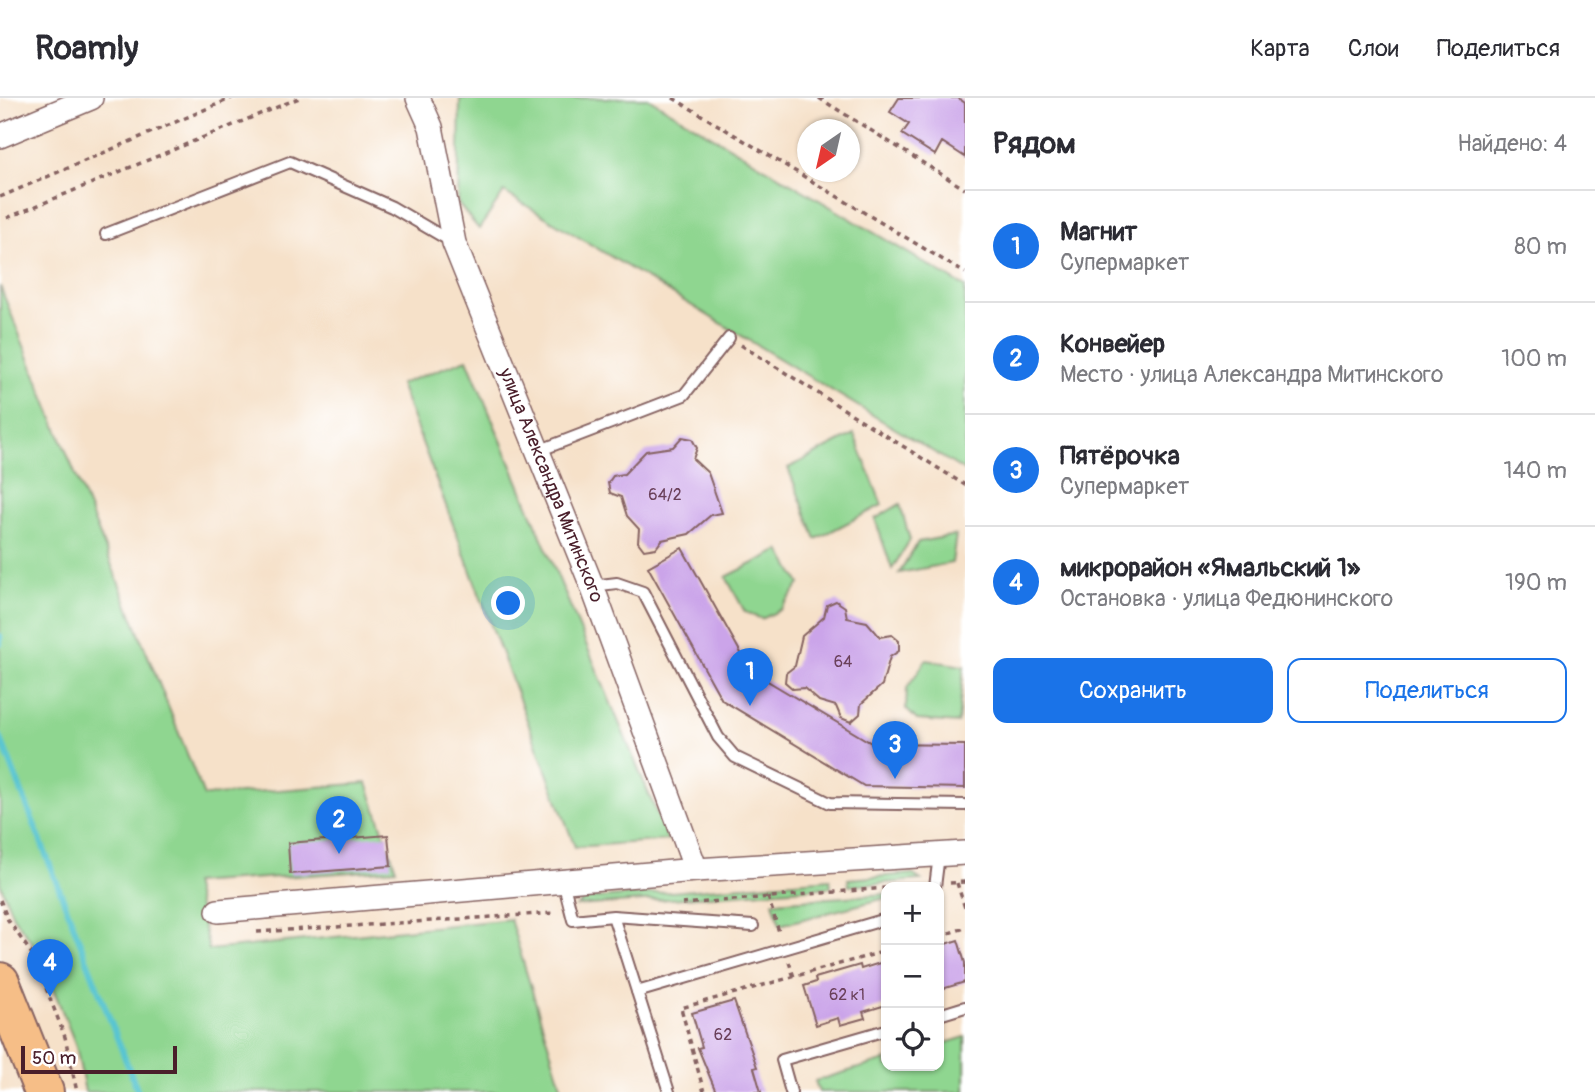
<!DOCTYPE html>
<html lang="ru">
<head>
<meta charset="utf-8">
<style>
  body { margin:0; font-family:Pangolin,sans-serif; background:#f2f2f3; color:#2b2b33 }
  .controls { position:absolute; right:21px; bottom:21px; display:grid; overflow:hidden; border-radius:14px; box-shadow:0 2px 5px #0004 }
  .controls button { width:63px; height:63px; display:grid; place-items:center; padding:0; border:0; border-bottom:2px solid #e1e1e2; background:#fff; color:#2b2b33; font:35px sans-serif }
  .compass { position:absolute; left:797px; top:21px; width:63px; height:63px; border-radius:50%; background:#fff; box-shadow:0 2px 5px #0004; rotate:214deg }
  .scale { position:absolute; left:21px; bottom:18px; width:156px; box-sizing:border-box; padding-left:7px; border:4px solid #4a1f2b; border-top:0; font-size:19px; line-height:24px; white-space:nowrap; color:#4a1f2b; -webkit-text-stroke:5px #fff; paint-order:stroke }
  .you { position:absolute; left:509px; top:506px; width:24px; height:24px; margin:-18px; border:5px solid #fff; border-radius:50%; background:#1a73e8; box-shadow:0 0 0 10px #1a73e833 }
  .badge { display:grid; place-items:center; width:46px; height:46px; border-radius:50%; background:#1a73e8; color:#fff; font-size:23px; font-weight:700 }
  .pin { position:absolute; translate:-50% -58px; filter:drop-shadow(0 2px 4px #0008) }
  .pin::after { content:''; position:absolute; top:37px; width:24px; height:21px; background:inherit; clip-path:polygon(0 0,100% 0,50% 100%) }
  .list { margin:0; padding:0; list-style:none }
  h2 { display:flex; justify-content:space-between; align-items:center; height:91px; margin:0; padding:0 28px; font-size:30px }
  h2 small { font-size:23px; font-weight:400; color:#7c7c81 }
  .list li { display:grid; grid-template-columns:46px 1fr auto; gap:21px; align-items:center; box-sizing:border-box; height:112px; padding:0 28px; border-top:2px solid #e1e1e2 }
  .list b { display:block; font-size:26px; white-space:nowrap }
  .list p { margin:0; font-size:23px; white-space:nowrap; color:#7c7c81 }
  .list em { font-size:23px; font-style:normal; color:#7c7c81 }
  .actions { display:flex; gap:14px; padding:21px 28px }
  .actions a { flex:1; padding:16px 0; border:2px solid #1a73e8; border-radius:14px; text-align:center; font-size:24px; color:#1a73e8 }
  .actions .main { background:#1a73e8; color:#fff }
  .icon { flex:none; width:38px; height:38px; fill:none; stroke:currentColor; stroke-width:2; stroke-linecap:round; stroke-linejoin:round }
  .map { position:relative; flex:none; width:965px; height:994px; overflow:hidden }
  header { display:flex; align-items:center; gap:42px; box-sizing:border-box; height:98px; padding:0 35px; background:#fff; border-bottom:2px solid #e1e1e2 }
  header strong { font-size:33px }
  nav { display:flex; gap:38px; margin-inline-start:auto; font-size:24px }
  main { display:flex }
  aside { flex:1; background:#fff }
  .map>svg:first-child { display:block }
  .green { fill:#8fd690; stroke:#6c7a5e; stroke-width:2 }
  .lines { fill:none; stroke-linecap:round; stroke-linejoin:round }
  .stream { stroke:#59c5d1; stroke-width:6 }
  .building { fill:#cba4e9 }
  .service-casing { stroke:#866362; stroke-width:14 }
  .minor-casing { stroke:#866362; stroke-width:26 }
  .trunk-casing { stroke:#866362; stroke-width:42 }
  .path { stroke:#866362; stroke-width:3.5; stroke-dasharray:5 5; stroke-linecap:butt }
  .service { stroke:#fff; stroke-width:10 }
  .minor { stroke:#fff; stroke-width:23 }
  .trunk { stroke:#f6be87; stroke-width:38 }
  .labels { text-anchor:middle; dominant-baseline:central; stroke-width:7; stroke-linejoin:round; paint-order:stroke }
  .number-label { font-size:16px; fill:#6a405a }
  .street-label { font-size:19px; fill:#4a1f2b; stroke:#fff }
</style>
</head>
<body>
<header>
<strong>Roamly</strong>
<nav><a>Карта</a><a>Слои</a><a>Поделиться</a></nav>
</header>
<main>
<div class="map">
<svg width="965" height="994" viewBox="0 0 965 994">
  <rect width="100%" height="100%" fill="#fff"/>
  <filter id="ink" filterUnits="userSpaceOnUse"><feTurbulence type="fractalNoise" baseFrequency=".0143" numOctaves="2"/><feDisplacementMap in="SourceGraphic" scale="14" xChannelSelector="R" yChannelSelector="G"/><feConvolveMatrix kernelMatrix="1 2 1 2 8 2 1 2 1" color-interpolation-filters="sRGB"/></filter>
  <filter id="wash" filterUnits="userSpaceOnUse"><feTurbulence type="fractalNoise" baseFrequency=".00686" numOctaves="4" result="noise"/><feDisplacementMap in="SourceGraphic" scale="28" xChannelSelector="R" yChannelSelector="G"/><feGaussianBlur stdDeviation="1.57" result="paint"/><feColorMatrix in="noise" values="0 0 0 0 0 0 0 0 0 0 0 0 0 0 0 0 0 1.4 0 .05"/><feComposite in="paint" operator="in"/></filter>
  <g filter="url(#wash)">
    <rect width="100%" height="100%" fill="#f6e1c9"/>
    <path class="green" d="M460 0H648L965 189V373L504 94 479 131 458 106Z
      M0 188 204 698 367 685 396 771 193 785 209 852 510 821 563 994H85L76 948 39 854 13 818 0 785Z
      M467 261 668 742 575 749 400 286Z
      M854 336 882 407 816 441 788 370Z
      M900 406 910 442 892 471 875 421Z
      M956 437 952 465 899 475 918 444Z
      M780 452 800 486 780 512 762 521 745 514 726 479Z
      M926 562 964 568 958 625 917 622 906 611 907 590Z
      M912 776 921 782 849 788 848 781Z
      M830 781 831 789 577 808 585 801Z
      M886 796V800L780 827 773 804Z
      M965 939V994H819L815 983 886 962V968H939V947Z"/>
    <g class="lines">
      <path class="stream" d="M0 538V546
        M0 638 138 994"/>
    </g>
    <g id="blocks">
      <path class="building" d="M899 0H958L965 5V59L942 44 935 57 902 36 909 26 890 14Z
        M682 339 692 341 697 350 693 361 708 375 722 415 711 417 689 436 662 442 656 450 644 452 638 444 639 431 627 418 621 399 610 395 608 385 613 378 624 376 646 353 673 349Z
        M682 450 751 573 873 646 965 647V690L864 688 722 602 648 469Z
        M836 503 845 509 847 520 867 524 880 539 892 537 899 543V553L890 559 882 587 861 606 860 616 851 624 841 620 836 608 819 603 804 590 793 591 785 584 786 575 795 568 802 538 824 519 827 507Z
        M388 737 391 768 290 776 288 745Z
        M958 842 965 865V884L939 892V848Z
        M886 863V907L863 914 865 920 840 927 838 920 816 927 804 888 816 884 815 880 860 867 861 871Z
        M734 903 757 969 754 970 761 994H716L698 950 702 949 692 915Z"/>
    </g>
  </g>
  <g filter="url(#ink)">
    <use href="#blocks" fill-opacity="0" stroke="#866362" stroke-width="2"/>
    <g class="lines">
      <defs>
        <path id="service" d="M106 136 290 64 392 109 452 144
          M538 353 684 297 729 240
          M592 488 617 485 643 494 718 639 735 659 830 705 965 707
          M563 783 573 822 613 818 753 828
          M935 789 939 757
          M613 818 669 994
          M637 894 886 821
          M939 917 965 909
          M791 994 782 962 886 932"/>
        <g id="minor">
          <path id="s1" d="M418 0 431 29 454 145 592 488 696 772"/>
          <path d="M0 38 91 0"/>
          <path d="M218 813 696 772 965 755"/>
        </g>
        <path id="trunk" d="M0 884 44 994"/>
      </defs>
      <use href="#service" class="service-casing"/>
      <use href="#minor" class="minor-casing"/>
      <use href="#trunk" class="trunk-casing"/>
      <path class="path" d="M673 0 965 175
        M819 0 965 91
        M0 99 232 0
        M7 120 299 0
        M741 247 965 387
        M950 785 965 784
        M957 785 965 810
        M901 789 921 788
        M768 799 780 837
        M0 802 8 822 34 859 65 939 77 994
        M682 806 886 790
        M257 834 556 815
        M939 838 965 830
        M881 839 885 853
        M789 864 794 879
        M704 994 681 910 886 853"/>
      <use href="#service" class="service"/>
      <use href="#minor" class="minor"/>
      <use href="#trunk" class="trunk"/>
    </g>
  </g>
  <g class="labels">
    <g class="number-label">
      <text x="665" y="397">64/2</text>
      <text x="843" y="564">64</text>
      <text x="847" y="897">62 к1</text>
      <text x="723" y="937">62</text>
    </g>
    <g class="street-label">
      <text stroke="none"><textPath href="#s1" startOffset="411">улица Александра Митинского</textPath></text>
    </g>
  </g>
</svg>
<div class="controls">
<button>+</button>
<button>−</button>
<button><svg class="icon" aria-label="locate" viewBox="0 0 24 24"><circle cx="12" cy="12" r="6"/><path d="M12 2v4M12 18v4M2 12h4M18 12h4"/></svg></button>
</div>
<svg class="compass" viewBox="-18 -18 36 36"><path d="M0-13l5 13h-10z" fill="#e53935"/><path d="M0 13l5-13h-10z" fill="#7c7c81"/></svg>
<div class="scale">50 m</div>
<div class="you"></div>
<div class="pin badge" style="left:750px;top:608px">1</div>
<div class="pin badge" style="left:339px;top:756px">2</div>
<div class="pin badge" style="left:895px;top:681px">3</div>
<div class="pin badge" style="left:50px;top:899px">4</div>
</div>
<aside>
<h2>Рядом<small>Найдено: 4</small></h2>
<ul class="list">
<li><span class="badge">1</span><div><b>Магнит</b><p>Супермаркет</p></div><em>80 m</em></li>
<li><span class="badge">2</span><div><b>Конвейер</b><p>Место · улица Александра Митинского</p></div><em>100 m</em></li>
<li><span class="badge">3</span><div><b>Пятёрочка</b><p>Супермаркет</p></div><em>140 m</em></li>
<li><span class="badge">4</span><div><b>микрорайон «Ямальский 1»</b><p>Остановка · улица Федюнинского</p></div><em>190 m</em></li>
</ul>
<div class="actions"><a class="main">Сохранить</a><a>Поделиться</a></div>
</aside>
</main>
</body>
</html>
